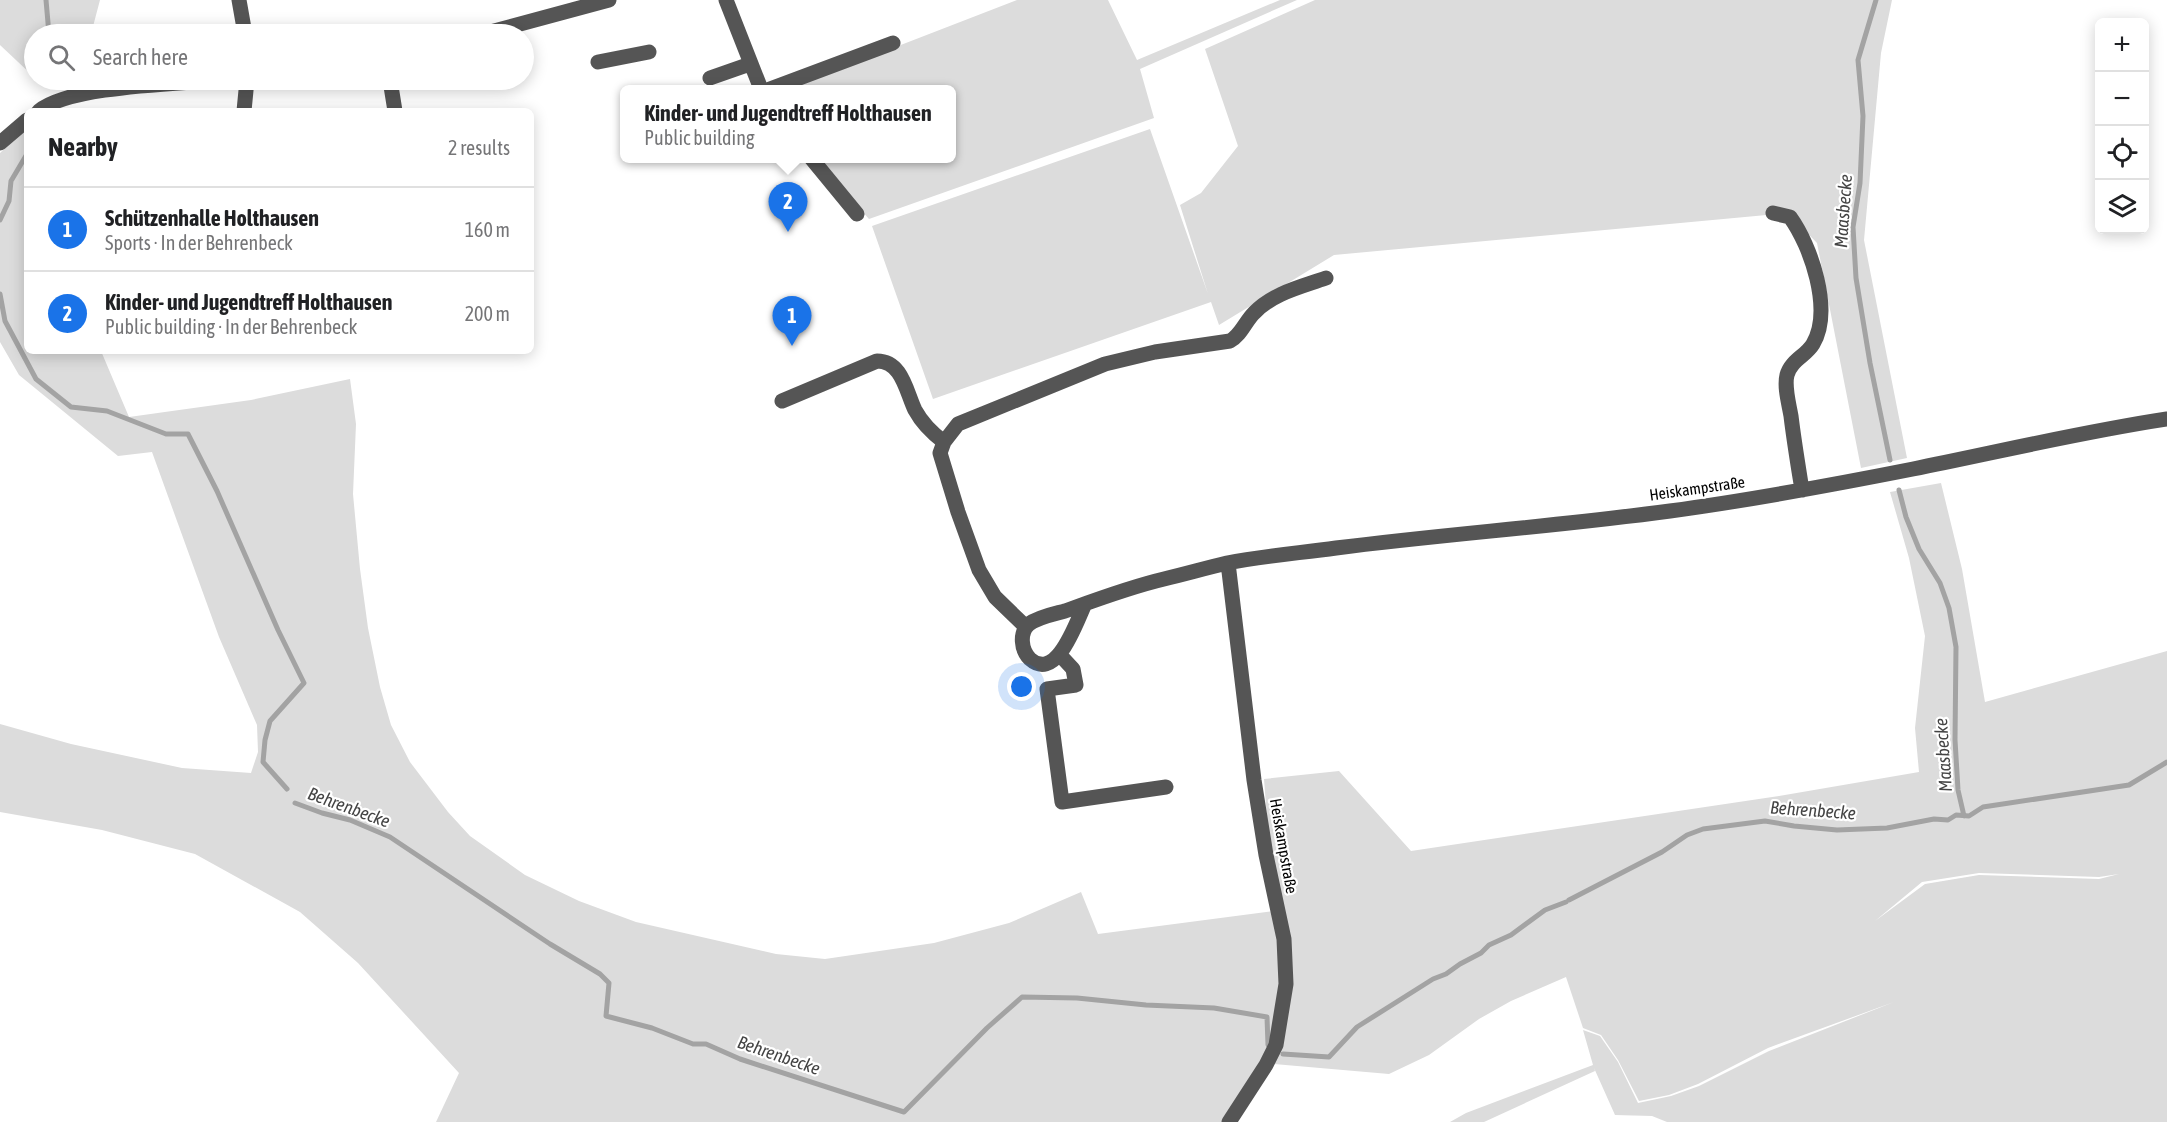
<!DOCTYPE html>
<html lang="en">
<head>
<meta charset="utf-8">
<style>
  body { margin:0; font-family:"Asap Condensed",sans-serif; background:#f2f2f2; color:#202124 }
  .controls { position:absolute; right:18px; top:18px; display:grid; overflow:hidden; border-radius:9px; box-shadow:0 3px 15px #0003 }
  .controls button { width:54px; height:54px; display:grid; place-items:center; padding:0; border:0; border-bottom:2px solid #e0e0e0; background:#fff; color:#202124; font:30px sans-serif }
  .you { position:absolute; left:1022px; top:687px; width:21px; height:21px; margin:-15px; border:4px solid #fff; border-radius:50%; background:#1a73e8; box-shadow:0 0 0 9px #1a73e833 }
  .badge { display:grid; place-items:center; width:39px; height:39px; border-radius:50%; background:#1a73e8; color:#fff; font-size:20px; font-weight:700 }
  .pin { position:absolute; translate:-50% -50px; filter:drop-shadow(0 2px 3px #0008) }
  .pin::after { content:''; position:absolute; top:32px; width:21px; height:18px; background:inherit; clip-path:polygon(0 0,100% 0,50% 100%) }
  .popup { position:absolute; left:620px; top:85px; width:336px; height:78px; box-sizing:border-box; display:grid; place-content:center; border-radius:9px; background:#fff; filter:drop-shadow(0 2px 4px #0005); font-size:20px; white-space:nowrap; color:#757577 }
  .popup b { font-size:22px; color:#202124 }
  .popup::after { content:''; position:absolute; left:50%; top:100%; margin-left:-12px; border:12px solid transparent; border-top-color:#fff }
  .list { margin:0; padding:0; list-style:none }
  h2 { display:flex; justify-content:space-between; align-items:center; height:78px; margin:0; padding:0 24px; font-size:26px }
  h2 small { font-size:20px; font-weight:400; color:#757577 }
  .list li { display:grid; grid-template-columns:39px 1fr auto; gap:18px; align-items:center; box-sizing:border-box; height:84px; padding:0 24px; border-top:2px solid #e0e0e0 }
  .list b { display:block; font-size:22px; white-space:nowrap }
  .list p { margin:0; font-size:20px; white-space:nowrap; color:#757577 }
  .list em { font-size:20px; font-style:normal; color:#757577 }
  .icon { flex:none; width:33px; height:33px; fill:none; stroke:currentColor; stroke-width:2; stroke-linecap:round; stroke-linejoin:round }
  .map { position:relative; flex:none; width:2167px; height:1122px; overflow:hidden }
  .search { position:absolute; background:#fff; box-shadow:0 3px 15px #0003; left:24px; top:24px; width:510px; height:66px; display:flex; align-items:center; gap:15px; box-sizing:border-box; padding:0 21px; border-radius:33px; color:#757577; font-size:22px }
  .panel { position:absolute; background:#fff; box-shadow:0 3px 15px #0003; left:24px; top:108px; width:510px; height:246px; border-radius:9px }
  .map>svg:first-child { display:block }
  .green { fill:#dcdcdc; fill-rule:evenodd }
  .lines { fill:none; stroke-linecap:round; stroke-linejoin:round }
  .stream { stroke:#a3a3a3; stroke-width:5 }
  .minor { stroke:#555; stroke-width:15 }
  .labels { text-anchor:middle; dominant-baseline:central; stroke-width:4.5; stroke-linejoin:round; paint-order:stroke }
  .street-label { font-size:16px; fill:#000; stroke:#fff }
  .water-label { font-size:18px; font-style:italic; fill:#444; stroke:#fff }
</style>
</head>
<body>
<div class="map">
<svg width="2167" height="1122" viewBox="0 0 2167 1122">
  <rect width="100%" height="100%" fill="#fff"/>
  <path class="green" d="M0 0H100L91 34H34V77L0 45Z
    M1017 0H1108L1137 60 1280 0H1297L1140 69 1154 118 869 219 816 159 952 158V89H787Z
    M1315 0H1892L1881 53 1864 240 1907 458 1861 468 1817 243 1788 213 1334 255 1219 325 1211 302 933 399 872 226 1150 129 1208 294 1180 205 1201 193 1238 146 1205 49Z
    M27 127V351H101L129 417 251 400 350 379 356 424 353 494 360 569 368 628 380 687 391 725 410 762 448 812 470 836 525 875 579 901 636 922 776 954 825 959 934 943 1009 923 1081 892 1098 934 1274 911 1264 779 1339 771 1411 851 1779 796 1919 772 1915 728 1925 636 1909 558 1890 492 1941 483 1962 569 1985 702 2167 651V1122H1667L1652 1116 1615 1115 1594 1068 1595 1071 1484 1122H1450L1466 1113 1593 1065 1583 1030 1600 1036 1618 1062 1638 1103 1671 1096 1699 1086 1769 1051 1894 1002 1768 1048 1698 1084 1669 1095 1639 1101 1618 1060 1601 1035 1583 1028 1566 977 1511 1001 1479 1019 1429 1055 1389 1074 1274 1064 1223 1122H436L459 1073 358 963 300 912 195 854 102 830 0 812V724L71 744 182 768 251 773 258 752 257 725 219 637 152 452 118 456 19 375 0 342V153ZM1979 873 2099 877 2119 874 2099 879 1979 875 1925 884 1875 921 1922 882Z"/>
  <g class="lines">
    <path class="stream" d="M46 0 49 34
      M1876 0 1858 60 1863 116 1860 183 1853 227 1856 278 1870 363 1890 460
      M52 80 53 85
      M0 220 9 201 11 181 27 154
      M0 294 5 321 36 379 71 407 107 411 166 434H188L217 491 278 630 304 683 270 721 265 740 263 762 287 789
      M1899 490 1906 517 1919 549 1940 583 1949 608 1956 647 1955 740 1958 790 1964 816
      M295 803 322 813 350 820 390 837 550 944 600 974 609 983 606 1016 652 1028 693 1044H706L740 1059 904 1112 987 1028 1022 997 1077 998 1146 1005 1214 1008 1267 1017 1268 1045
      M1569 900 1662 852 1687 835 1703 829 1765 821 1794 826 1837 830 1887 828 1934 819 1948 820 1956 815 1969 816 1983 807 2129 785 2167 762
      M1283 1054 1329 1057 1357 1027 1433 979 1446 974 1460 964 1481 953 1489 945 1511 935 1545 910 1566 902"/>
    <path class="minor" d="M239 0 245 34
      M726 0 761 89
      M483 34 609 0
      M598 62 649 52
      M710 78 750 64
      M390 80 395 111
      M770 89 893 43
      M39 111C69 86 176 84 218 80
      M244 111 247 80
      M0 143 27 120
      M811 158 857 214
      M1773 213 1790 217C1811 246 1833 310 1813 344 1806 356 1791 360 1787 375 1784 387 1789 404 1791 416 1794 441 1798 465 1802 490
      M782 401 877 361C902 361 906 391 915 410 922 423 932 433 944 442
      M1228 563 1254 780 1266 855 1284 939 1286 984 1276 1045 1266 1065 1229 1122
      M1085 604C1077 620 1057 683 1030 659 1021 650 1019 633 1029 624 1038 617 1054 614 1065 611 1098 599 1130 587 1164 579 1185 574 1206 568 1227 563 1262 556 1300 553 1336 548 1447 534 1559 526 1670 511 1752 500 1832 485 1913 469 1998 452 2081 432 2167 419
      M1026 627 995 597 979 570 958 512 940 453 944 442 958 424 1105 364 1155 352 1230 341C1241 335 1245 322 1254 313 1273 293 1301 287 1326 278
      M1060 655 1073 669 1076 685 1047 689 1062 802 1166 787"/>
  </g>
  <g class="labels">
    <g class="street-label">
      <text transform="translate(1697 488) rotate(-8)">Heiskampstraße</text>
      <text transform="translate(1284 846) rotate(80)">Heiskampstraße</text>
    </g>
    <g class="water-label">
      <text transform="translate(1843 211) rotate(-86)">Maasbecke</text>
      <text transform="translate(1943 755) rotate(-94)">Maasbecke</text>
      <text transform="translate(349 807) rotate(20)">Behrenbecke</text>
      <text transform="translate(1813 810) rotate(4)">Behrenbecke</text>
      <text transform="translate(779 1055) rotate(19)">Behrenbecke</text>
    </g>
  </g>
</svg>
<div class="controls">
<button>+</button>
<button>−</button>
<button><svg class="icon" aria-label="locate" viewBox="0 0 24 24"><circle cx="12" cy="12" r="6"/><path d="M12 2v4M12 18v4M2 12h4M18 12h4"/></svg></button>
<button><svg class="icon" aria-label="layers" viewBox="0 0 24 24"><path d="M12 4l9 5-9 5-9-5zM3 14l9 5 9-5"/></svg></button>
</div>
<div class="you"></div>
<div class="pin badge" style="left:792px;top:346px">1</div>
<div class="pin badge" style="left:788px;top:232px">2</div>
<div class="popup"><b>Kinder- und Jugendtreff Holthausen</b>Public building</div>
<div class="search"><svg class="icon" aria-label="search" viewBox="0 0 24 24"><circle cx="10" cy="10" r="6"/><path d="M15 15l6 6"/></svg>Search here</div>
<section class="panel">
<h2>Nearby<small>2 results</small></h2>
<ul class="list">
<li><span class="badge">1</span><div><b>Schützenhalle Holthausen</b><p>Sports · In der Behrenbeck</p></div><em>160 m</em></li>
<li><span class="badge">2</span><div><b>Kinder- und Jugendtreff Holthausen</b><p>Public building · In der Behrenbeck</p></div><em>200 m</em></li>
</ul>
</section>
</div>
</body>
</html>
